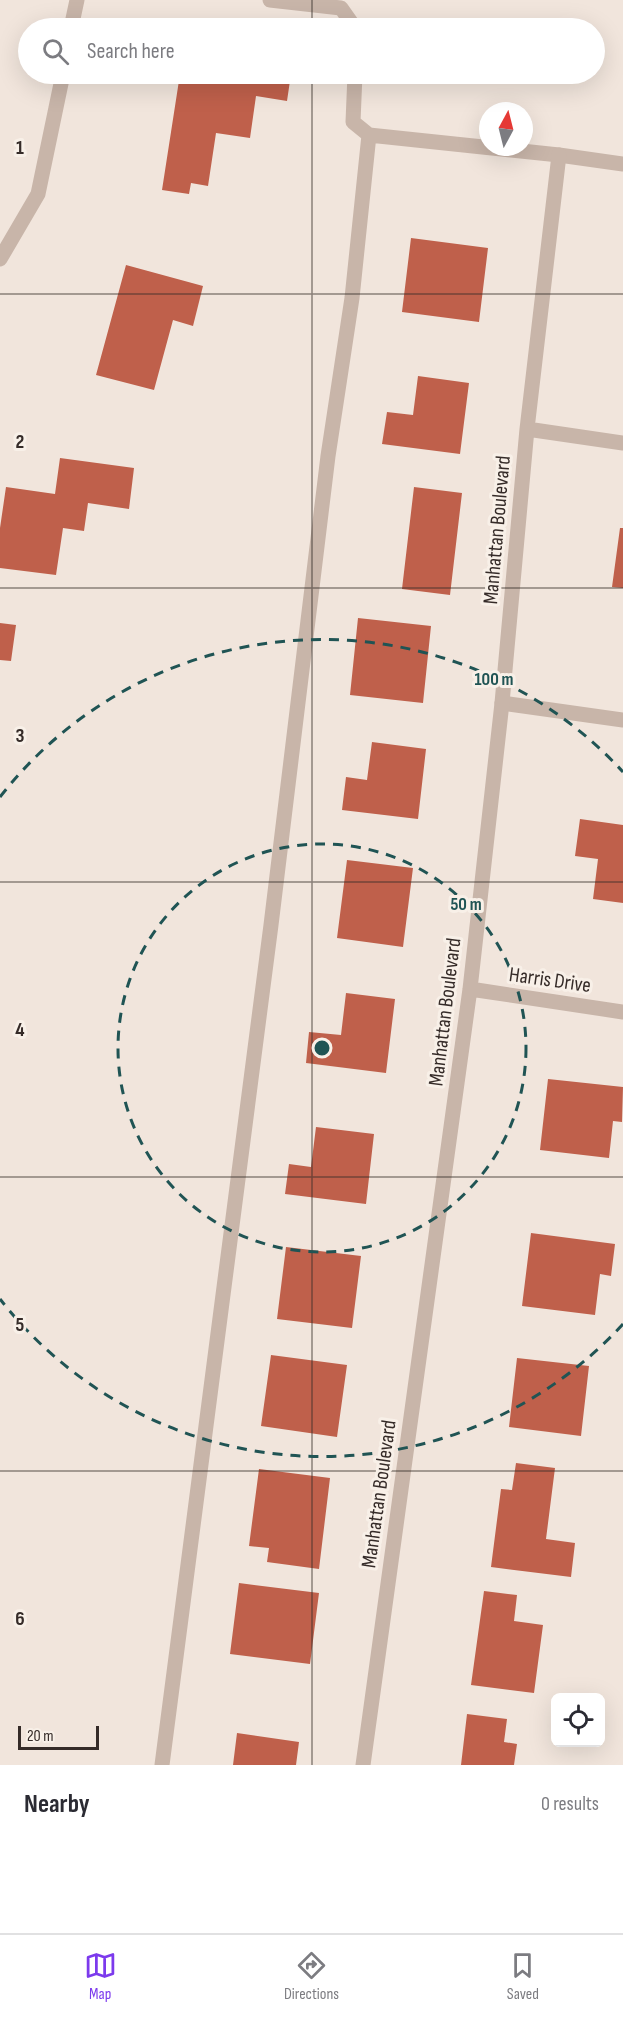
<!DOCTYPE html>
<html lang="en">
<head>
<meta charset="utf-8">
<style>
  body { margin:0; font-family:"Sofia Sans Condensed",sans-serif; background:#f7f7f7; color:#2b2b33 }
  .controls { position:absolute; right:18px; bottom:18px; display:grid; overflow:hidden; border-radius:9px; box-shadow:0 6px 24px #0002 }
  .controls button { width:54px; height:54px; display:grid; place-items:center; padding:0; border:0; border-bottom:2px solid #e1e1e2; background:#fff; color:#2b2b33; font:30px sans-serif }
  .compass { position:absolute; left:479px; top:102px; width:54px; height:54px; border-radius:50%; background:#fff; box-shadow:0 6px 24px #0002; rotate:7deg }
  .scale { position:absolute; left:18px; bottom:15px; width:81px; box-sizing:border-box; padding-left:6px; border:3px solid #352b28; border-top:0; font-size:16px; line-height:21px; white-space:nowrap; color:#352b28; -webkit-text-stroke:4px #f8f0e8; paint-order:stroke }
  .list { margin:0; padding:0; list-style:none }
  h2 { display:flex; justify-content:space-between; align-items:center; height:78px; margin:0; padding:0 24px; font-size:26px }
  h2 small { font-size:20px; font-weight:400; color:#7c7c81 }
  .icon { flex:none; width:33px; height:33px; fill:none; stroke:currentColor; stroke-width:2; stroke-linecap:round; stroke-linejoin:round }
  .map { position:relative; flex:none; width:623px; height:1765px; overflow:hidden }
  .search { position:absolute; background:#fff; box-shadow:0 6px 24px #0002; left:18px; right:18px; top:18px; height:66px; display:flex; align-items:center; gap:15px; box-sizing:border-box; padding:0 21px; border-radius:33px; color:#7c7c81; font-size:22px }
  .sheet { height:168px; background:#fff }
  nav { display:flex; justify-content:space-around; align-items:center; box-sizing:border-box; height:84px; border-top:2px solid #e1e1e2; background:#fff; font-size:16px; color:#7c7c81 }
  nav a { display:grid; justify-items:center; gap:3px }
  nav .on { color:#7c3aed }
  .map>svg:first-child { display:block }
  .building { fill:#bf604b }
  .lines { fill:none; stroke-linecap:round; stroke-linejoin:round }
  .lane { stroke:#c8b5a9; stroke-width:15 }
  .street { stroke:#c8b5a9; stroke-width:15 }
  .grid { fill:none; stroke:#352b28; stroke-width:1.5; stroke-opacity:0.55 }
  .ring { fill:none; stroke:#205454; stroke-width:3; stroke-dasharray:10 8 }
  .labels { text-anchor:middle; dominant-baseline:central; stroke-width:6; stroke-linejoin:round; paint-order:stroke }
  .street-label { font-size:21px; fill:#352b28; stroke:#f8f0e8 }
  .grid-label { font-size:20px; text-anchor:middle; font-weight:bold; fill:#352b28; stroke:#f8f0e8; stroke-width:6; stroke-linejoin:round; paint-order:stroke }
  .centre { fill:#205454; stroke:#f8f0e8; stroke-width:3 }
  .ring-label { font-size:18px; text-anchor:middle; font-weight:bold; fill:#205454; stroke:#f8f0e8; stroke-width:6; stroke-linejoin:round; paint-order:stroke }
</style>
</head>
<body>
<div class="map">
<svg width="623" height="1765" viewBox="0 0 623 1765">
  <rect width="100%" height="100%" fill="#f1e5dc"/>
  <path class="building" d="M180 74H291L287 101 256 96 250 138 216 133 208 186 191 183 189 194 162 190Z
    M411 238 488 248 479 322 402 312Z
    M126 265 203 286 193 326 173 320 154 390 96 375Z
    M418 376 469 383 460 454 382 444 387 412 413 415Z
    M60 458 134 468 129 509 88 503 84 531 63 528 56 575 0 568V528L6 487 55 494Z
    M414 487 462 493 450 595 402 589Z
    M620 528H623V588L612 587Z
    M358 618 431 626 423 703 350 695Z
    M0 623 16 625 11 661 0 660Z
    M372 742 426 749 418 819 342 810 346 777 367 780Z
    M580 819 623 825V903L593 899 598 859 575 856Z
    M347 860 413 868 403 947 337 938Z
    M346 993 395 999 386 1073 306 1063 309 1032 341 1035Z
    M548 1079 623 1087 622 1122 613 1121 609 1158 540 1150Z
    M316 1127 374 1134 366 1204 285 1194 289 1164 311 1167Z
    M531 1233 615 1244 611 1276 600 1274 595 1315 522 1306Z
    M286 1247 361 1256 352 1328 277 1319Z
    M271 1355 347 1365 337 1437 261 1426Z
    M517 1358 589 1366 581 1436 509 1427Z
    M516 1463 555 1468 546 1539 575 1543 571 1577 491 1567 501 1489 512 1490Z
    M259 1469 330 1478 319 1569 267 1562 269 1548 249 1546Z
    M239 1583 319 1593 310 1664 230 1654Z
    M484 1591 517 1595 514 1621 543 1625 534 1693 471 1685Z
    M467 1714 507 1719 504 1742 517 1744 514 1765H461Z
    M237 1733 299 1742 296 1765H233Z"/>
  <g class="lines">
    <path class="lane" d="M270 0 341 8 353 25 354 28
      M369 135 559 155 623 164
      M502 703 623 720
      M162 1765 271 925 328 456 352 298 369 135 353 122 355 74"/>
    <path class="street" d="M71 28 77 0
      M0 259 38 194 63 74
      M527 429 623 443
      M470 989 623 1012
      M363 1765 470 989 502 703 527 429 559 155"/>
  </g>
  <path class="grid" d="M312 0V28M312 74V1765M0 294H623M0 588H623M0 882H623M0 1177H623M0 1471H623"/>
  <g class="ring">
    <circle cx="322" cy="1048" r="204"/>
    <path d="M623 1324A408 408 0 0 1 0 1299M0 797A408 408 0 0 1 623 772"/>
  </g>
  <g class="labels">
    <g class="street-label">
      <text transform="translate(497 530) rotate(-85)">Manhattan Boulevard</text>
      <text transform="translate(550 980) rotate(8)">Harris Drive</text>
      <text transform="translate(445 1012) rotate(-83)">Manhattan Boulevard</text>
      <text transform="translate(379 1494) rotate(-82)">Manhattan Boulevard</text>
    </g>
  </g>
  <g class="grid-label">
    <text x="20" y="154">1</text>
    <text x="20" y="448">2</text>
    <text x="20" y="742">3</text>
    <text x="20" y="1036">4</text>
    <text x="20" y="1331">5</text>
    <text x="20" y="1625">6</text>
  </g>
  <circle cx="322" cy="1048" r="9" class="centre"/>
  <g class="ring-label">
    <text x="494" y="685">100 m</text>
    <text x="466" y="910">50 m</text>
  </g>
</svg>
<div class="controls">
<button><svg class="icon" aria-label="locate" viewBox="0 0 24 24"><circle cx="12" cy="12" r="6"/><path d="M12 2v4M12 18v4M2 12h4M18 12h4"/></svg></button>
</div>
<svg class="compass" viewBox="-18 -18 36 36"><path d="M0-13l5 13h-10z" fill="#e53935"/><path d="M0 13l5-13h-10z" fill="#7c7c81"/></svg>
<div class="scale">20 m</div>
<div class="search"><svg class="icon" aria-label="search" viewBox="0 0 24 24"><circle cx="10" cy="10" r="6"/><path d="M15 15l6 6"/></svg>Search here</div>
</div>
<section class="sheet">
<h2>Nearby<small>0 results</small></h2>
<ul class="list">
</ul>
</section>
<nav>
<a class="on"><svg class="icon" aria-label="map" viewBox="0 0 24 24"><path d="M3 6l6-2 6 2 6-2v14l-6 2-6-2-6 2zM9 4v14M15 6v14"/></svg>Map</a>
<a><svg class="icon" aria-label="directions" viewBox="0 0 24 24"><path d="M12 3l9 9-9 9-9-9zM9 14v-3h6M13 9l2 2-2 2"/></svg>Directions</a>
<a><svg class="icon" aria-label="saved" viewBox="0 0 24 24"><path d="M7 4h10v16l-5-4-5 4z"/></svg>Saved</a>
</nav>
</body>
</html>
